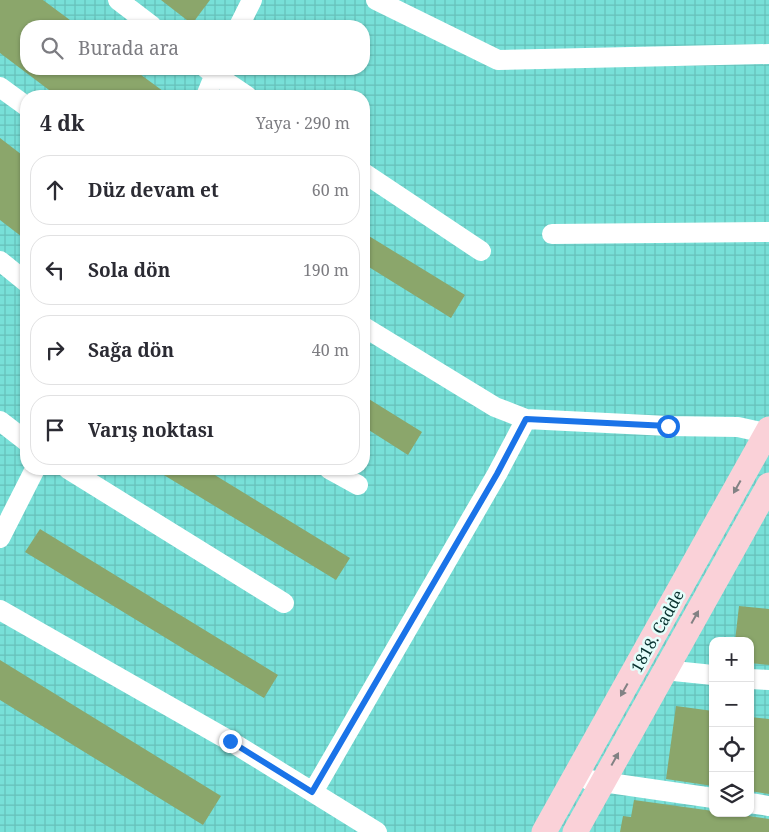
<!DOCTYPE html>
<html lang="tr">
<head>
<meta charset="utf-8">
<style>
  body { margin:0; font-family:"Noto Serif",serif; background:#f2f2f3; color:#2b2b33 }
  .controls { position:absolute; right:15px; bottom:15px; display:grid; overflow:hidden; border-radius:10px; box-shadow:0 1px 4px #0004 }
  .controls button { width:45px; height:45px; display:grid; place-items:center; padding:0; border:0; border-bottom:1px solid #e1e1e2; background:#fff; color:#2b2b33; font:25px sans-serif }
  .stop { position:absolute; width:15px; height:15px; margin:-11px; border:4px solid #1a73e8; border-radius:50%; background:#fff }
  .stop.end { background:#1a73e8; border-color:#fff; box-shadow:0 1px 5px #0008 }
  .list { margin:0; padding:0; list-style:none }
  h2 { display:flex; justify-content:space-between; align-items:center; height:65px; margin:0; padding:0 20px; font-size:21px }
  h2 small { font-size:16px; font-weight:400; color:#7c7c81 }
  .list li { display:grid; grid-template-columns:32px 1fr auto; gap:15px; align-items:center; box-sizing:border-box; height:70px; margin:0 10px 10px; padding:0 10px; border:1px solid #e1e1e2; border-radius:20px }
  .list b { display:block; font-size:19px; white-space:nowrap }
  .list em { font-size:16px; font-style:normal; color:#7c7c81 }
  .icon { flex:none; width:28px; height:28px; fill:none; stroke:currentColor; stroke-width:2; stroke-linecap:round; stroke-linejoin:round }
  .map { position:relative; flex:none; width:769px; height:832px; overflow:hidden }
  .search { position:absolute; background:#fff; box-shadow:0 1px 4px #0004; left:20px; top:20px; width:350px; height:55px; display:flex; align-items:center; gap:12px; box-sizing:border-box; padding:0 18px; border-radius:20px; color:#7c7c81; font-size:19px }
  .panel { position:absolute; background:#fff; box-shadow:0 1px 4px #0004; left:20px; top:90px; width:350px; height:385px; border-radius:20px }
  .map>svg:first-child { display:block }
  .industrial { fill:url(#industrial-grid); fill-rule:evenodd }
  .building { fill:#8ba66b }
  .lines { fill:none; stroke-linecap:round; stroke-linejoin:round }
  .minor { stroke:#fff; stroke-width:20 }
  .major { stroke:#fad1d8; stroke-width:25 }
  .oneway { fill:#828284 }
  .route { stroke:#1a73e8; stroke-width:6 }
  .labels { text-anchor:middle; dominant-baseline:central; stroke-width:5; stroke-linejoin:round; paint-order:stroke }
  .street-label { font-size:16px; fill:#09322f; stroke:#e4fefb }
</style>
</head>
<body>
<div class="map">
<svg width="769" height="832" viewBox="0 0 769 832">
  <defs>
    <pattern id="industrial-grid" width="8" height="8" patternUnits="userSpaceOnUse" patternTransform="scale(1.25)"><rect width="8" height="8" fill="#78e0d8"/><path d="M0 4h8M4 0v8" fill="none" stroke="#66c1ba"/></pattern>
  </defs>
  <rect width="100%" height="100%" fill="#8feae2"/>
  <path class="industrial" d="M0 0H769V832H0ZM26 26H364V69H26ZM26 96H364V469H26ZM713 641H750V813H713Z"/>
  <path class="building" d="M0 0H43L78 26H26V69H133L167 94 165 96H57L0 53Z
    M161 0H210L192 24Z
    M0 138 26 158V240L0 220Z
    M364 233 465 295 451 318 364 264Z
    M364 396 422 432 408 455 364 427Z
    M154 469H205L350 558 336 580Z
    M40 529 278 675 264 698 25 552Z
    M739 606 769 609V665L750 663V641H735Z
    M0 660 221 796 203 825 0 700Z
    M676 706 713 711V786L666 779Z
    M750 717 769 719V794L750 791Z
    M634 800 713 811V813H729L769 819V832H620L623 816 631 817Z"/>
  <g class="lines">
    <path class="minor" d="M118 0 152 26
      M376 0 498 60 769 54
      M239 26 252 0
      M207 69 247 96
      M0 87 26 106
      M206 96 217 69
      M364 173 481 251
      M552 234 769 232
      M0 261 26 282
      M364 327 495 407 526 419 668 426 738 427 769 434
      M0 421 26 441
      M68 469 284 603
      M329 469 358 485
      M0 538 35 469
      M0 610 230 741 377 832
      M664 670 713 675
      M750 679 769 680
      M589 780 713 798
      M313 792 497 474 526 419
      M750 803 769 806"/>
    <path class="major" d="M544 832 769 429
      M575 832 769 485"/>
  </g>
  <defs><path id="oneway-solid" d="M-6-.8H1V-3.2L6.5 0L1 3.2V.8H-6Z" transform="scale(1.25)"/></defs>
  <g class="oneway">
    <use href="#oneway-solid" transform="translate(737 487) rotate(119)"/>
    <use href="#oneway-solid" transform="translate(695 617) rotate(-61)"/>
    <use href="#oneway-solid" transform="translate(624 690) rotate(119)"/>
    <use href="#oneway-solid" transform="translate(615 759) rotate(-61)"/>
  </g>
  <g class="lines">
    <path class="route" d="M230 741 312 792 497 474 526 419 668 426"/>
  </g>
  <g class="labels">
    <g class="street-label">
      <text transform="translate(657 631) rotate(-61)">1818. Cadde</text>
    </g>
  </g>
</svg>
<div class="controls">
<button>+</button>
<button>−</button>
<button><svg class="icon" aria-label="locate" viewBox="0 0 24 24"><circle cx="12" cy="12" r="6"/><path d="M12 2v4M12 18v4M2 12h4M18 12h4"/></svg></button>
<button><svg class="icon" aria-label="layers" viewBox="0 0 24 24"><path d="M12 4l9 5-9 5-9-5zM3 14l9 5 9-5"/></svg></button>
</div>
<div class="stop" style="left:668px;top:426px"></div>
<div class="stop end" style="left:230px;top:741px"></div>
<div class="search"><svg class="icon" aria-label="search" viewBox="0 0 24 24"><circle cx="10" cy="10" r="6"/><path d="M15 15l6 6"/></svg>Burada ara</div>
<section class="panel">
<h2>4 dk<small>Yaya · 290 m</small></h2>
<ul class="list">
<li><svg class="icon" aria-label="ahead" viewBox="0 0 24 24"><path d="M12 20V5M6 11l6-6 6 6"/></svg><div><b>Düz devam et</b></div><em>60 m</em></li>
<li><svg class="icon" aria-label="left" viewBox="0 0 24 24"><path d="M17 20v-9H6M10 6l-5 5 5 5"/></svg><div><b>Sola dön</b></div><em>190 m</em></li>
<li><svg class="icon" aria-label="right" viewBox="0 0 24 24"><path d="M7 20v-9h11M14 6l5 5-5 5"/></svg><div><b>Sağa dön</b></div><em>40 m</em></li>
<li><svg class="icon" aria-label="arrive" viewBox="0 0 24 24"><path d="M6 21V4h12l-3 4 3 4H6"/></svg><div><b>Varış noktası</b></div></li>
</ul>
</section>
</div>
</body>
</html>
